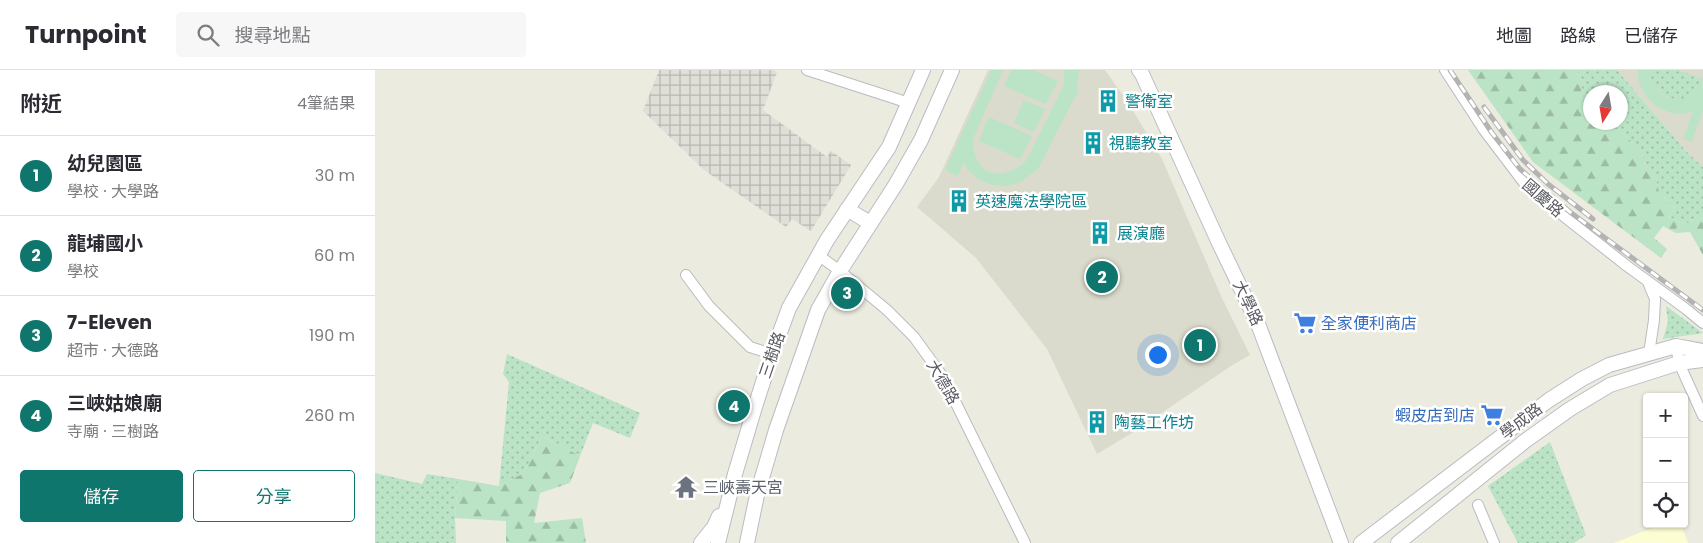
<!DOCTYPE html>
<html lang="zh-TW">
<head>
<meta charset="utf-8">
<style>
  body { margin:0; font-family:Poppins,"Noto Sans TC",sans-serif; background:#f7f7f7; color:#2b2b33 }
  .controls { position:absolute; right:15px; bottom:15px; display:grid; overflow:hidden; border-radius:5px; box-shadow:0 1px 4px #0004 }
  .controls button { width:45px; height:45px; display:grid; place-items:center; padding:0; border:0; border-bottom:1px solid #e1e1e2; background:#fff; color:#2b2b33; font:25px sans-serif }
  .compass { position:absolute; left:1208px; top:15px; width:45px; height:45px; border-radius:50%; background:#fff; box-shadow:0 1px 4px #0004; rotate:191deg }
  .you { position:absolute; left:782px; top:284px; width:18px; height:18px; margin:-12px; border:4px solid #fff; border-radius:50%; background:#1a73e8; box-shadow:0 0 0 8px #1a73e833 }
  .badge { display:grid; place-items:center; width:32px; height:32px; border-radius:50%; background:#0f766e; color:#fff; font-size:16px; font-weight:700 }
  .pin { position:absolute; translate:-50% -50%; border:2px solid #fff; box-shadow:0 1px 5px #0006 }
  .list { margin:0; padding:0; list-style:none }
  h2 { display:flex; justify-content:space-between; align-items:center; height:65px; margin:0; padding:0 20px; font-size:21px }
  h2 small { font-size:16px; font-weight:400; color:#7c7c81 }
  .list li { display:grid; grid-template-columns:32px 1fr auto; gap:15px; align-items:center; box-sizing:border-box; height:80px; padding:0 20px; border-top:1px solid #e1e1e2 }
  .list b { display:block; font-size:19px; white-space:nowrap }
  .list p { margin:0; font-size:16px; white-space:nowrap; color:#7c7c81 }
  .list em { font-size:16px; font-style:normal; color:#7c7c81 }
  .actions { display:flex; gap:10px; padding:15px 20px }
  .actions a { flex:1; padding:11px 0; border:1px solid #0f766e; border-radius:5px; text-align:center; font-size:18px; color:#0f766e }
  .actions .main { background:#0f766e; color:#fff }
  .icon { flex:none; width:28px; height:28px; fill:none; stroke:currentColor; stroke-width:2; stroke-linecap:round; stroke-linejoin:round }
  .map { position:relative; flex:none; width:1328px; height:473px; overflow:hidden }
  header { display:flex; align-items:center; gap:30px; box-sizing:border-box; height:70px; padding:0 25px; background:#fff; border-bottom:1px solid #e1e1e2 }
  header strong { font-size:24px }
  nav { display:flex; gap:28px; margin-inline-start:auto; font-size:18px }
  .search { width:350px; height:45px; background:#f7f7f7; display:flex; align-items:center; gap:12px; box-sizing:border-box; padding:0 18px; border-radius:5px; color:#7c7c81; font-size:19px }
  main { display:flex }
  aside { flex:1; background:#fff }
  .map>svg:first-child { display:block }
  .commercial { fill:#fdfdd3 }
  .industrial { fill:url(#industrial-grid) }
  .education { fill:#dbdbcd }
  .grass { fill:url(#grass-dots) }
  .forest { fill:url(#forest-firs) }
  .pitch { fill:#bbe3c5 }
  .lines { fill:none; stroke-linecap:round; stroke-linejoin:round }
  .street-casing { stroke:#babbc1; stroke-width:12 }
  .secondary-casing { stroke:#babcc3; stroke-width:16 }
  .street { stroke:#fff; stroke-width:10 }
  .secondary { stroke:#fff; stroke-width:14 }
  .rail-casing { stroke:#b3b3b4; stroke-width:5 }
  .rail { stroke:#fff; stroke-width:3; stroke-dasharray:9; stroke-linecap:butt }
  .labels { text-anchor:middle; dominant-baseline:central; stroke-width:5; stroke-linejoin:round; paint-order:stroke }
  .culture-label { font-size:16px; fill:#0d838f; stroke:#fff; text-anchor:start }
  .street-label { font-size:16px; fill:#585a60; stroke:#fff }
  .shop-label { font-size:16px; fill:#366cbe; stroke:#fff; text-anchor:start }
  .worship-label { font-size:16px; fill:#5b616d; stroke:#fff; text-anchor:start }
</style>
</head>
<body>
<header>
<strong>Turnpoint</strong>
<div class="search"><svg class="icon" aria-label="search" viewBox="0 0 24 24"><circle cx="10" cy="10" r="6"/><path d="M15 15l6 6"/></svg>搜尋地點</div>
<nav><a>地圖</a><a>路線</a><a>已儲存</a></nav>
</header>
<main>
<aside>
<h2>附近<small>4筆結果</small></h2>
<ul class="list">
<li><span class="badge">1</span><div><b>幼兒園區</b><p>學校 · 大學路</p></div><em>30 m</em></li>
<li><span class="badge">2</span><div><b>龍埔國小</b><p>學校</p></div><em>60 m</em></li>
<li><span class="badge">3</span><div><b>7-Eleven</b><p>超市 · 大德路</p></div><em>190 m</em></li>
<li><span class="badge">4</span><div><b>三峽姑娘廟</b><p>寺廟 · 三樹路</p></div><em>260 m</em></li>
</ul>
<div class="actions"><a class="main">儲存</a><a>分享</a></div>
</aside>
<div class="map">
<svg width="1328" height="473" viewBox="0 0 1328 473">
  <defs>
    <pattern id="industrial-grid" width="8" height="8" patternUnits="userSpaceOnUse" patternTransform="scale(1.25)"><rect width="8" height="8" fill="#dfded7"/><path d="M0 4h8M4 0v8" fill="none" stroke="#b8b7b2"/></pattern>
    <pattern id="grass-dots" width="8" height="8" patternUnits="userSpaceOnUse" patternTransform="scale(1.25)"><rect width="8" height="8" fill="#bbe3c5"/><path d="M2 2h.1M6 6h.1" fill="none" stroke="#9bbba3" stroke-width="1.8" stroke-linecap="round"/></pattern>
    <pattern id="forest-firs" width="22" height="20" patternUnits="userSpaceOnUse" patternTransform="scale(1.25)"><rect width="22" height="20" fill="#bbe3c5"/><path d="M5 1l3.5 6h-7zM16 11l3.5 6h-7z" fill="#9bbba3"/></pattern>
  </defs>
  <rect width="100%" height="100%" fill="#ebebdf"/>
  <path class="commercial" d="M1287 454H1306L1313 473H1239Z"/>
  <path class="industrial" d="M284 0H398L402 2 388 40 452 87 456 81 476 95 436 161 417 149 411 157 329 100 268 41Z"/>
  <path class="education" d="M613 0H730L754 34 787 89 846 226 875 285 856 296 757 363 722 384 672 279 601 188 542 137 564 107Z
    M1242 0H1328V97L1311 81Z"/>
  <path class="grass" d="M1202 0H1242L1311 81 1328 97V145H1322L1314 153 1308 152 1301 163 1299 162 1305 152 1294 147 1300 138 1284 122 1281 107 1270 95 1267 82 1237 53 1246 52V22H1216L1215 30 1206 20 1208 13Z
    M1274 0H1303L1328 9C1324 39 1279 36 1274 0Z
    M1291 236 1328 263 1288 269 1293 252Z
    M132 284 265 343 255 368 218 353 205 386 167 366 149 403 124 416 134 312 128 304Z
    M1175 372 1211 465 1199 473H1143L1113 416Z
    M0 403 47 414 52 404 83 409 80 448 81 473H0Z"/>
  <path class="forest" d="M1093 0H1202L1208 13 1206 20 1215 30 1216 52 1237 53 1267 82 1270 95 1281 107 1284 122 1300 138 1294 147 1305 152 1299 162 1288 156 1279 168 1292 179 1286 188 1158 92Z
    M1322 145H1328V185L1315 162 1301 163 1308 152 1314 153Z
    M167 366 205 386 195 413 165 423 159 453 207 448 211 473H131V451L80 448 83 409 124 416 149 403Z"/>
  <path class="pitch" d="M616 0H628L598 69C598 105 625 114 651 91L689 15V0H704L702 23 663 99 644 113 631 116 617 115 604 110 593 100 589 92 583 106 570 100Z
    M636 0H658L683 11 671 34 629 16Z
    M1263 0H1274C1278 31 1313 42 1328 12V41L1317 72 1308 69 1318 41C1315 42 1310 44 1307 44 1284 45 1261 23 1263 0Z
    M649 30 670 39 659 62 639 53Z
    M614 47 657 66 645 89 604 71Z"/>
  <g class="lines">
    <defs>
      <path id="street" d="M432 0 534 33
        M1070 0 1109 60 1153 118 1252 196 1311 239 1328 253
        M443 185 465 201 512 240 539 267 568 307 650 473
        M311 205 334 236 375 277 397 284
        M1273 212 1280 229 1279 250 1274 284
        M1301 276 1304 293 1328 346
        M1103 435 1119 473"/>
      <path id="secondary" d="M764 0 767 4 844 173 883 254 966 473
        M472 139 495 153
        M326 473 339 457 344 446
        M343 473 360 404 380 337 397 284 414 238 452 170 514 77 548 0
        M372 473 382 425 401 360 443 240 465 201 521 114 546 70 577 0
        M986 473 1174 330 1207 309 1234 295 1301 276 1328 281
        M1023 473 1150 371 1195 339 1235 315 1304 293 1328 290"/>
    </defs>
    <use href="#street" class="street-casing"/>
    <use href="#secondary" class="secondary-casing"/>
    <use href="#street" class="street"/>
    <use href="#secondary" class="secondary"/>
    <defs>
      <path id="rail" d="M1075 0 1117 63 1145 99 1195 142 1328 240
        M1109 37 1148 90 1173 114 1218 149"/>
    </defs>
    <use href="#rail" class="rail-casing"/>
    <use href="#rail" class="rail"/>
  </g>
  <defs>
    <symbol id="building-bare" viewBox="-9 -9 18 18"><path d="M-4-6H4V6H1V3H-1V6H-4ZM-2.5-4.3h1.7v1.8h-1.7ZM.8-4.3h1.7v1.8H.8ZM-2.5-1h1.7V.8h-1.7ZM.8-1h1.7V.8H.8Z" fill="#0f9aa8" stroke="#fff" stroke-width="2.5" paint-order="stroke"/></symbol>
    <symbol id="supermarket-bare" viewBox="-9 -9 18 18"><path d="M-6-5.5h2.5l.6 2H6L4.5 2H-2.5L-4.4-4H-6ZM-1.5 3.2a1.3 1.3 0 1 0 .1 0ZM3 3.2a1.3 1.3 0 1 0 .1 0Z" fill="#3f7fe0" stroke="#fff" stroke-width="2.5" paint-order="stroke"/></symbol>
    <symbol id="temple-bare" viewBox="-9 -9 18 18"><path d="M0-6L5-2H3V0L6.5 2.5H4V6H1.5V3h-3V6H-4V2.5H-6.5L-3 0V-2H-5Z" fill="#6b7280" stroke="#fff" stroke-width="2.5" paint-order="stroke"/></symbol>
  </defs>
  <g fill-rule="evenodd">
    <use href="#building-bare" x="717" y="15" width="32" height="32"/>
    <use href="#building-bare" x="702" y="57" width="32" height="32"/>
    <use href="#building-bare" x="568" y="115" width="32" height="32"/>
    <use href="#building-bare" x="709" y="147" width="32" height="32"/>
    <use href="#supermarket-bare" x="914" y="237" width="32" height="32"/>
    <use href="#supermarket-bare" x="1101" y="329" width="32" height="32"/>
    <use href="#building-bare" x="706" y="336" width="32" height="32"/>
    <use href="#temple-bare" x="295" y="401" width="32" height="32"/>
  </g>
  <g class="labels">
    <g class="culture-label">
      <text x="750" y="31">警衛室</text>
      <text x="734" y="73">視聽教室</text>
      <text x="600" y="131">英速魔法學院區</text>
      <text x="742" y="163">展演廳</text>
      <text x="739" y="352">陶藝工作坊</text>
    </g>
    <g class="street-label">
      <text transform="translate(1168 128) rotate(41)">國慶路</text>
      <text transform="translate(873 233) rotate(65)">大學路</text>
      <text transform="translate(397 285) rotate(-71)">三樹路</text>
      <text transform="translate(568 312) rotate(60)">大德路</text>
      <text transform="translate(1146 351) rotate(-37)">學成路</text>
    </g>
    <g class="shop-label">
      <text x="946" y="253">全家便利商店</text>
      <text x="1100" y="345" text-anchor="end">蝦皮店到店</text>
    </g>
    <g class="worship-label">
      <text x="328" y="417">三峽壽天宮</text>
    </g>
  </g>
</svg>
<div class="controls">
<button>+</button>
<button>−</button>
<button><svg class="icon" aria-label="locate" viewBox="0 0 24 24"><circle cx="12" cy="12" r="6"/><path d="M12 2v4M12 18v4M2 12h4M18 12h4"/></svg></button>
</div>
<svg class="compass" viewBox="-18 -18 36 36"><path d="M0-13l5 13h-10z" fill="#e53935"/><path d="M0 13l5-13h-10z" fill="#7c7c81"/></svg>
<div class="you"></div>
<div class="pin badge" style="left:825px;top:275px">1</div>
<div class="pin badge" style="left:727px;top:207px">2</div>
<div class="pin badge" style="left:472px;top:223px">3</div>
<div class="pin badge" style="left:359px;top:336px">4</div>
</div>
</main>
</body>
</html>
